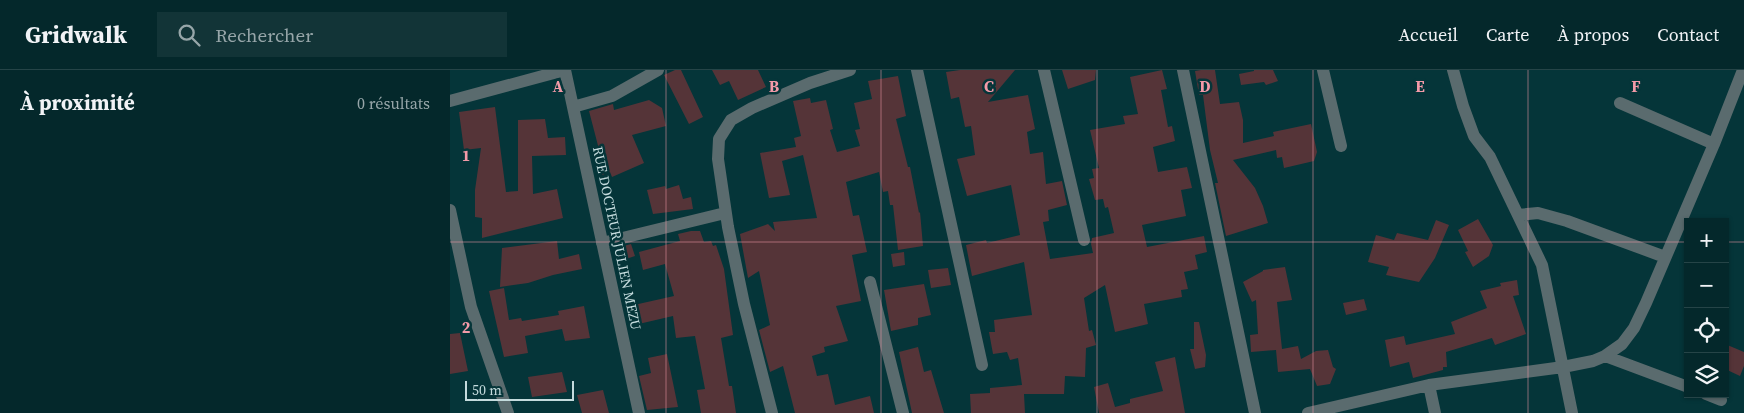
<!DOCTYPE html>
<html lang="fr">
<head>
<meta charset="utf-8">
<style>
  body { margin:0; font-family:"Source Serif 4",serif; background:#123437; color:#f1f3f6 }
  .controls { position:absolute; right:15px; bottom:15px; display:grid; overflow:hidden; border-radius:0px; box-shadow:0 1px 4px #0004 }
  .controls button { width:45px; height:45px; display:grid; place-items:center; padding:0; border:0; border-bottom:1px solid #254447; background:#04282b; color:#f1f3f6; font:25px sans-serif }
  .scale { position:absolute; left:15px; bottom:12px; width:109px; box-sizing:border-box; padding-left:5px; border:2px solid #c4dbdd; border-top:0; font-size:14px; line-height:18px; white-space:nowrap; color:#c4dbdd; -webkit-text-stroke:4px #053539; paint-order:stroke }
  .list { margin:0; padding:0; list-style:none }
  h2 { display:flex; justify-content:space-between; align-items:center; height:65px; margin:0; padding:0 20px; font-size:21px }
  h2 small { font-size:16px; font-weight:400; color:#97a6a9 }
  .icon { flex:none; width:28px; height:28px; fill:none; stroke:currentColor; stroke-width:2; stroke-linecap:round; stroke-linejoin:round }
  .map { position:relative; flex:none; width:1294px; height:343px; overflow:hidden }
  header { display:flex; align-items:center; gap:30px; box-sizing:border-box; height:70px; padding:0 25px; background:#04282b; border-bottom:1px solid #254447 }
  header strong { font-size:24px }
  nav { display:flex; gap:28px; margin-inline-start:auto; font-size:18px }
  .search { width:350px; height:45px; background:#123437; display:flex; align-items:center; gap:12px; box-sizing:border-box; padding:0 18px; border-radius:0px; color:#97a6a9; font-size:19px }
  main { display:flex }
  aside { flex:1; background:#04282b }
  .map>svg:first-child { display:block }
  .building { fill:#553438 }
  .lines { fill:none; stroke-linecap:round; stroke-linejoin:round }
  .minor { stroke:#5a6b6e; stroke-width:12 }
  .grid { fill:none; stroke:#f39aa8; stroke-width:1; stroke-opacity:0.55 }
  .labels { text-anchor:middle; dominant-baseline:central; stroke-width:5; stroke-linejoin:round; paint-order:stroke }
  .street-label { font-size:14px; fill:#c4dbdd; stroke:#053539 }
  .grid-label { font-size:16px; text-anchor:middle; font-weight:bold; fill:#f39aa8; stroke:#053539; stroke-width:5; stroke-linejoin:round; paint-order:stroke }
</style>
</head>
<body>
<header>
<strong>Gridwalk</strong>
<div class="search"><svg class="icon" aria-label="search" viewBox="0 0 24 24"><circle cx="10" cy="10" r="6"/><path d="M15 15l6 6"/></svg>Rechercher</div>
<nav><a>Accueil</a><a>Carte</a><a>À propos</a><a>Contact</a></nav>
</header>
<main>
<aside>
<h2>À proximité<small>0 résultats</small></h2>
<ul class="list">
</ul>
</aside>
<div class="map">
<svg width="1294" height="343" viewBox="0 0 1294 343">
  <rect width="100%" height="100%" fill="#053539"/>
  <path class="building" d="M225 0H231L253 47 239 54 214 5Z
    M262 0H308L316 17 288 30 279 11 270 15Z
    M510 0H565L538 32 578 25 585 59 577 62 580 84 593 82 596 114 612 111 617 135 598 140 599 151 593 152 600 189 643 183 641 174 642 168 664 163 658 137 655 138 653 129 645 130 639 109 644 108 642 99 649 98 640 60 675 54 673 46 688 44 680 7 712 0 717 19 711 20 718 57 722 56 725 71 703 77 708 102 737 97 742 118 731 120 736 146 692 155 697 177 754 166 757 182 745 185 748 199 734 202 738 219 731 220 732 227 694 234 698 254 665 262 655 215 634 228 639 261 642 260 646 275 636 278 635 307 615 306 614 324H574L575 343H521L520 324 540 323V318L572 315 568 288 560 290 557 282 543 284 539 262H545L544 250 582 245 574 192 522 206 516 175 536 170 537 173 570 165 561 115 517 126 507 89 525 85 521 56 515 57 509 27 501 29 496 2Z
    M612 0H646L645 10 618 19Z
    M751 0H765L770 34 789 32 793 50V73L824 66 823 62 861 54 867 82 864 91 834 98 832 87 827 88 826 80 783 90 805 118 813 136 818 153 776 166 765 113H768L760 80 753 25H749L745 1Z
    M804 0H823L828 11 816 15 814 12 791 15 789 4 804 1Z
    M448 6 456 46 446 49 458 97H460L469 143 470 142 473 176 448 180 443 135H440L438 121 433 122 429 102 396 112 403 146 409 145 417 182 402 185 411 231 386 236 398 271 374 277 375 282 362 286 367 306 378 304 385 335 420 326 424 343H345L333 296 320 302 309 260 320 255 309 201 298 208 290 164 318 154 325 161 323 152 367 148 353 85 332 91 340 125 319 128 310 83 346 77 344 68 351 66 343 31 360 28 361 33 376 30 383 59 380 60 387 82 410 76 405 60 410 59 404 33 422 29 418 11Z
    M199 30 212 38 216 56 182 65 194 93 162 107 160 102 152 105 148 93 152 91 139 41 163 34 164 40Z
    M45 37 56 122 68 121V50L95 49 98 68 115 67 116 85 82 86 83 124 107 119 113 148 32 168V148L25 147V120L31 78 14 80 9 42Z
    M229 115 233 129 241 127 243 139 203 144 197 120 215 116 216 119Z
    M1028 149 1043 175 1039 186 1023 197 1015 182 1018 181 1008 160Z
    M986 150 999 155 985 188 969 212 936 205 939 197 918 192 926 165 944 170 947 163 978 170Z
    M241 161H250L254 172 261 171 263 176 266 175 274 199 283 265 271 268 279 316H282L286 343H251L247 320 255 319 245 266 226 268 223 246 180 256 175 237 224 226 215 194 193 200 189 182 230 171 228 164Z
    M107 171 109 189 129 184 132 199 103 205 78 213 50 217 52 178Z
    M181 174 185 186 170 191 167 178Z
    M454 182 455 195 443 197 441 184Z
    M835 197 842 230 827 232 832 279 848 276 851 289 866 281 878 280 883 297 886 299 880 314 867 316 860 299 828 302 826 280 801 282 800 265 808 264 806 230 802 232 793 212 813 201V200Z
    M498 198 501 215 481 218 478 200Z
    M1067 210 1069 225 1063 226 1076 264 1045 275 1042 268 996 282 997 297H993V300L963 308 959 292 940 297 935 270 954 266 956 275 1005 264 1001 252 1037 238 1030 221 1051 216 1050 213Z
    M474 214 481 245 468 248V255L441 261 434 220Z
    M54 218 59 250 71 248 72 251 109 245 108 241 134 236 140 268 115 271 112 259 75 266 78 283 54 287 39 221Z
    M914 229 917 240 896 245 893 233Z
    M744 252H749L756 285 755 297 745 299 740 279H744Z
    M10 263 18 301 0 304V264Z
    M1275 274 1294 282V296L1290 306 1275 299Z
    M468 277 474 302 481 300 494 343H462L449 282Z
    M217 284 228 337 197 340 189 306 201 303 198 288Z
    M725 287 735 343H649L644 317 658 313 665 337 680 333V329L713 321 705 292Z
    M112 302 117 322 82 327 78 307Z
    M153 320 159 343H132L127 325Z"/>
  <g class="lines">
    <path class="minor" d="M115 0 189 343
      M467 0 532 295
      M594 0 634 170
      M733 0 805 343
      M873 0 891 76
      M1003 0 1013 36 1024 66 1040 87 1092 195 1122 343
      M0 31 115 0
      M1170 33 1264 74
      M123 37 162 26 208 0
      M0 140 21 237 58 343
      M1068 145 1088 143 1117 151 1215 187
      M152 173 275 143
      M420 212 453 343
      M1155 286 1238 317
      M979 315 985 343
      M1256 324 1271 330
      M322 343 294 234 278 157 268 89 269 69 281 50 302 38 360 13 400 0
      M858 343 979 315 1113 297 1143 291 1155 286 1172 274 1184 258 1196 233 1264 74 1293 0"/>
  </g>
  <path class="grid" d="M216 0V343M431 0V343M647 0V343M863 0V343M1078 0V343M0 172H1238M1275 172H1294"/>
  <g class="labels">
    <g class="street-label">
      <text transform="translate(167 168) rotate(78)">RUE DOCTEUR JULIEN MEZU</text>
    </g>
  </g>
  <g class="grid-label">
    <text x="108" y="22">A</text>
    <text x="324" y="22">B</text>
    <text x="539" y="22">C</text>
    <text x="755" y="22">D</text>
    <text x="970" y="22">E</text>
    <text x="1186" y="22">F</text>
    <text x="16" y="91">1</text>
    <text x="16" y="263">2</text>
  </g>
</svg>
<div class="controls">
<button>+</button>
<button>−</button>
<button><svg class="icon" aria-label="locate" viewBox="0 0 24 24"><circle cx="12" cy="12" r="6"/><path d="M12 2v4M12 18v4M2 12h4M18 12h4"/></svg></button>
<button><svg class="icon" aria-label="layers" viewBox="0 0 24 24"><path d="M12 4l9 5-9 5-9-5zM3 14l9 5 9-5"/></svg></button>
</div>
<div class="scale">50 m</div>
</div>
</main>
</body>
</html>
